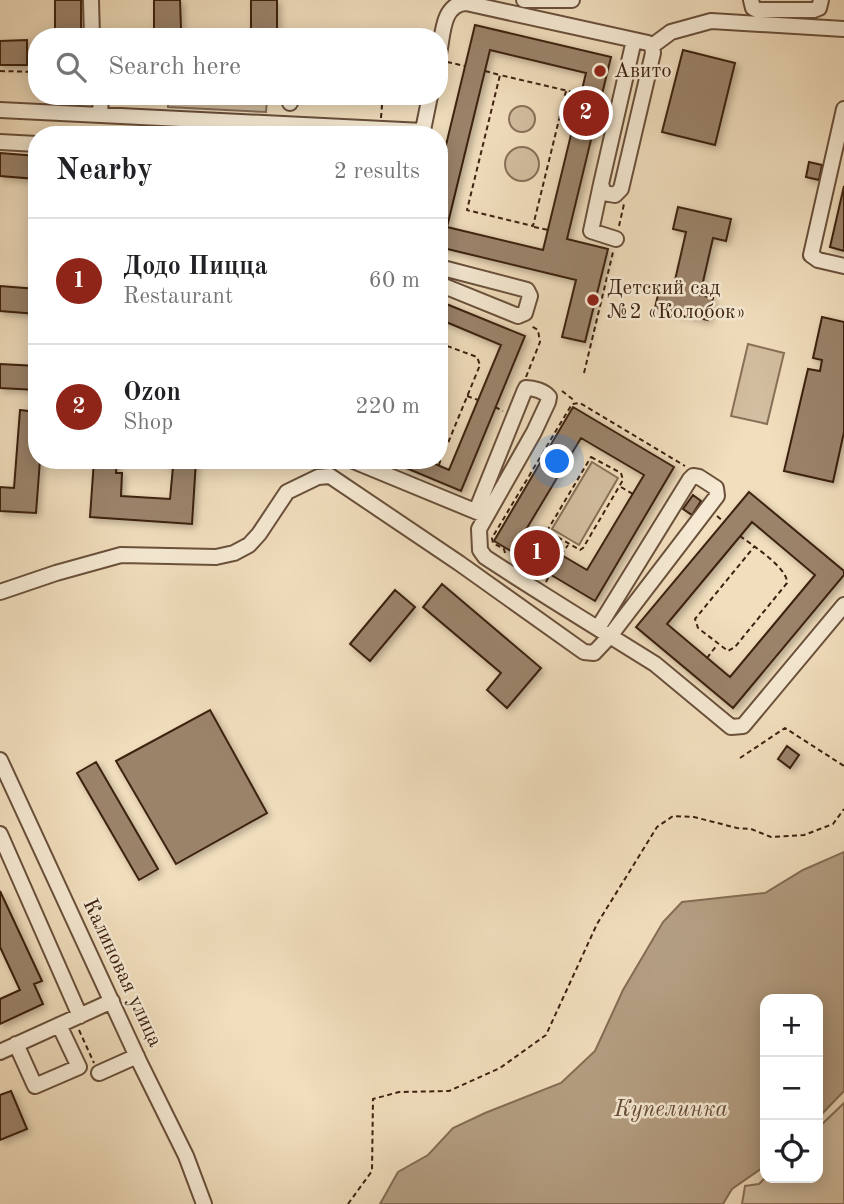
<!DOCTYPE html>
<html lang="en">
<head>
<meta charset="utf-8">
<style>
  body { margin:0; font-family:"Old Standard TT",serif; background:#f2f2f2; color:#202124 }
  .controls { position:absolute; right:21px; bottom:21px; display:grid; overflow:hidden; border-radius:14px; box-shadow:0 4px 18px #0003 }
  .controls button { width:63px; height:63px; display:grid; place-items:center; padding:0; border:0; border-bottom:2px solid #e0e0e0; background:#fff; color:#202124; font:35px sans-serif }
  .you { position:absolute; left:558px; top:462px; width:24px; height:24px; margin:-18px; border:5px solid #fff; border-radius:50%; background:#1a73e8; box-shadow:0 0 0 10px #1a73e833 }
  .badge { display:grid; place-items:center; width:46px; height:46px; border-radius:50%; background:#8f2418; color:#fff; font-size:23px; font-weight:700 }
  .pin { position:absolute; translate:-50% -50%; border:4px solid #fff; box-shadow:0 2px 7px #0006 }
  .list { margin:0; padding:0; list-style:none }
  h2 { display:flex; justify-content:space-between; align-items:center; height:91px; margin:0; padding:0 28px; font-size:30px }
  h2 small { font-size:23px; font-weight:400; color:#757577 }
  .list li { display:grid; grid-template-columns:46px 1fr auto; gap:21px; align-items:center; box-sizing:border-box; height:126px; padding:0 28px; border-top:2px solid #e0e0e0 }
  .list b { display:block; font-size:26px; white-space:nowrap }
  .list p { margin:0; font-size:23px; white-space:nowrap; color:#757577 }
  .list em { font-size:23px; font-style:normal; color:#757577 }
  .icon { flex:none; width:38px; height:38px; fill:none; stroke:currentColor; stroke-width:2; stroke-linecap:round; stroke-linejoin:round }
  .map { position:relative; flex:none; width:844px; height:1204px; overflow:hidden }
  .search { position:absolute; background:#fff; box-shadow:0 4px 18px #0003; left:28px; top:28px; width:420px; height:77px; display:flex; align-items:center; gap:18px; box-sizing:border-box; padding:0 24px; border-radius:28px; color:#757577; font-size:26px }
  .panel { position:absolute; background:#fff; box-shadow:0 4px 18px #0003; left:28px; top:126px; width:420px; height:343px; border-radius:28px }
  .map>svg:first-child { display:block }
  .green { fill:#d2bea0; stroke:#887058; stroke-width:2 }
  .water { fill:#b49e82; stroke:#846c54; stroke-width:2 }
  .building { fill:#9b836a; stroke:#3d2110; stroke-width:2; fill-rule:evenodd; filter:url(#shadow) }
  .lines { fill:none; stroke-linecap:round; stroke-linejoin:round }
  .minor-casing { stroke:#6a503b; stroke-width:18 }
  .path { stroke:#3d2110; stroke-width:2; stroke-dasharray:5 3.5; stroke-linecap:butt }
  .minor { stroke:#f6ead4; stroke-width:14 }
  .poi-dot { fill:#8f2418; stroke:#f6ead4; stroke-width:2.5 }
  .labels { text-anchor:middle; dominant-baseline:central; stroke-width:5; stroke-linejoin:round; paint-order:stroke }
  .poi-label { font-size:21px; fill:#3d2110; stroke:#f6ead4; text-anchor:start }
  .street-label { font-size:21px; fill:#3d2110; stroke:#f6ead4 }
  .water-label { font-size:23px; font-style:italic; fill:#674d38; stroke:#f6ead4 }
</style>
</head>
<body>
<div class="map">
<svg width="844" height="1204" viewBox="0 0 844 1204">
  <defs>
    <filter id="shadow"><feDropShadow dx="3" dy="3" stdDeviation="3.5" flood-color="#0004"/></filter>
  </defs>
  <rect width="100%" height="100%" fill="#f1debd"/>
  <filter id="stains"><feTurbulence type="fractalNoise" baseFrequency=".00286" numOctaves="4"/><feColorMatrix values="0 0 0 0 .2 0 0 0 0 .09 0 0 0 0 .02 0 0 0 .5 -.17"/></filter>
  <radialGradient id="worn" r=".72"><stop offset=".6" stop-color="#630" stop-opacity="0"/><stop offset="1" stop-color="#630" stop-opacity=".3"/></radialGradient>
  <path class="green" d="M267 100 266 112 168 107V101Z
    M509 119a13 13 0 1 1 26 0a13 13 0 1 1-26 0Z
    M505 164a17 17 0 1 1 34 0a17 17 0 1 1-34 0Z
    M748 344 784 353 767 424 731 416Z
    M592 462 618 478 579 545 552 529Z
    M844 1103V1204H742L745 1186 759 1184 765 1178H818V1128Z"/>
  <path class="water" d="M844 852V1091L818 1118V999H765V1166L732 1189 723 1204H380L398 1172 428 1155 453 1128 485 1113 561 1083 595 1051 623 990 663 922 682 902 765 893 803 870Z"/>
  <path class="building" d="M55 0H81V37H55Z
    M154 0H180L181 29H154Z
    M251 0H277V37H251Z
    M475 25 611 57 567 239 608 249 585 342 562 337 576 280 439 247V174ZM490 50 586 73 543 250 447 227Z
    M27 40V65H0V41Z
    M683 50 735 63 715 145 662 132Z
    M0 153 37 156V257L30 256 36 179 0 176Z
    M809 162 822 165 819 180 806 177Z
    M844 186V251L830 247Z
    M678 207 731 219 726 241 713 238 700 295 713 298 708 320 655 308 660 286 673 289 686 232 673 229Z
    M0 286 37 289V314L0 311Z
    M439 301 525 336 461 491 387 460H426L449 470 501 345 439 319Z
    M822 317 844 322V432L833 482 784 471 808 369 820 371 822 360 813 358Z
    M0 364 37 366V390L0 388Z
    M573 407 674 467 595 601 494 541ZM581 438 644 475 587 570 524 533Z
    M20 410 37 412V460H40L36 513 0 511V487L14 488Z
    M94 460H117L116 473H122L121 496 170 499 173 467 167 466V460H196L192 524 90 517Z
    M749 492 844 571V575L733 708 636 627ZM752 522 815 575 730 677 667 624Z
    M693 495 701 501 692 515 683 509Z
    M442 584 541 668 507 708 487 690 501 673 423 607Z
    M395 590 415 607 370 661 350 644Z
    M210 710 267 813 176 864 116 761Z
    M787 746 799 755 790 768 778 759Z
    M96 762 158 869 139 880 77 773Z
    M0 891 42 981 34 984 43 1004 0 1024V999L20 990 0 947Z
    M11 1091 27 1129 0 1140V1095Z"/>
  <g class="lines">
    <defs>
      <path id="minor" d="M91 0 92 37
        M524 0H572
        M751 0 753 8 757 10H814L819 8 821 0
        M652 46 671 32 711 21 844 29
        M439 54C443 35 442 4 466 3L648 43 652 46 653 53 621 189 615 195 604 193 601 184 634 40
        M290 103V96
        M844 109 811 255 818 260 844 266
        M0 110 423 131
        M100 115 101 96
        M422 135 430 96
        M0 142 37 144
        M601 184 591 231 616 239
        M439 267 527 290 530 296 525 313 518 316 439 284
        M351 460 482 514
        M476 511 524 392 526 388C534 388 544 391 549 397L548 402 534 432 479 529 480 550 485 557C526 584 568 610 610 636L717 496 716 488 699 477 693 476 690 479 598 628
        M0 592 56 573 121 555 216 557 234 553 249 545 259 534 287 492 318 477 330 476 459 563 584 652 594 653 610 636 655 664 731 727 743 726 844 605
        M0 760 139 1061 186 1156 204 1204
        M0 834 80 1016
        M16 1044 35 1086 79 1067 59 1025
        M0 1052 112 1001
        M99 1073 137 1056"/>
    </defs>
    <use href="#minor" class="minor-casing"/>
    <path class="path" d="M447 62 465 66
      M0 71 37 72
      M485 71 500 75
      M566 91 533 226 467 210 500 75 581 94
      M381 118 382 105
      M619 226 624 204
      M534 227 548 230
      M439 343 477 357 480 365 448 443 439 446
      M584 373 613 252
      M526 377 540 342 538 330 531 326
      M562 391 575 401
      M467 396 478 400
      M495 407 503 411
      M591 457 621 473 623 480 583 548 580 550 547 531Z
      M439 465 444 447
      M621 487 633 494
      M717 516 724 522
      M740 536C752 545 788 568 787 583L735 647 728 651 698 628 695 619 754 547
      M505 553 504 549 493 543 492 538 572 404 580 403 685 466
      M561 555 568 545
      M546 582 550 574
      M707 658 717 645
      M740 758 785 728 844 766
      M79 1030 94 1063
      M348 1204 372 1171 373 1099 399 1092 449 1091 500 1068 546 1035 597 924 657 827 673 816 694 817 737 828 751 829 771 837 804 835 833 824 844 809"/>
    <use href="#minor" class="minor"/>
  </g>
  <g class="poi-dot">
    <circle cx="600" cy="71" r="7"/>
    <circle cx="593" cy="300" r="7"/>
  </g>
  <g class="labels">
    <g class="poi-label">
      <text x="614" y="71">Авито</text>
      <text x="607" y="288">Детский сад<tspan x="607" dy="24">№2 «Колобок»</tspan></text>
    </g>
    <g class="street-label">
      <text transform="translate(122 973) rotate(65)">Калиновая улица</text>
    </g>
    <g class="water-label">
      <text x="671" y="1109">Купелинка</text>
    </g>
  </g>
  <rect width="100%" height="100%" filter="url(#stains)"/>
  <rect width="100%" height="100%" fill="url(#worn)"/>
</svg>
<div class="controls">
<button>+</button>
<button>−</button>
<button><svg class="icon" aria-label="locate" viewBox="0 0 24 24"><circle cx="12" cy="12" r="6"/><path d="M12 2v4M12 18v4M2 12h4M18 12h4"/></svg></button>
</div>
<div class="you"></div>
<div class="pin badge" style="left:537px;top:553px">1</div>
<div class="pin badge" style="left:586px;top:113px">2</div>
<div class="search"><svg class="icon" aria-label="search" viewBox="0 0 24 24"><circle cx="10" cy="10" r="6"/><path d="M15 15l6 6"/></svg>Search here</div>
<section class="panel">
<h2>Nearby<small>2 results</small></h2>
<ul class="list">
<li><span class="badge">1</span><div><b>Додо Пицца</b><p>Restaurant</p></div><em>60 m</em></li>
<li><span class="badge">2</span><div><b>Ozon</b><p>Shop</p></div><em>220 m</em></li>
</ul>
</section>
</div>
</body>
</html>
